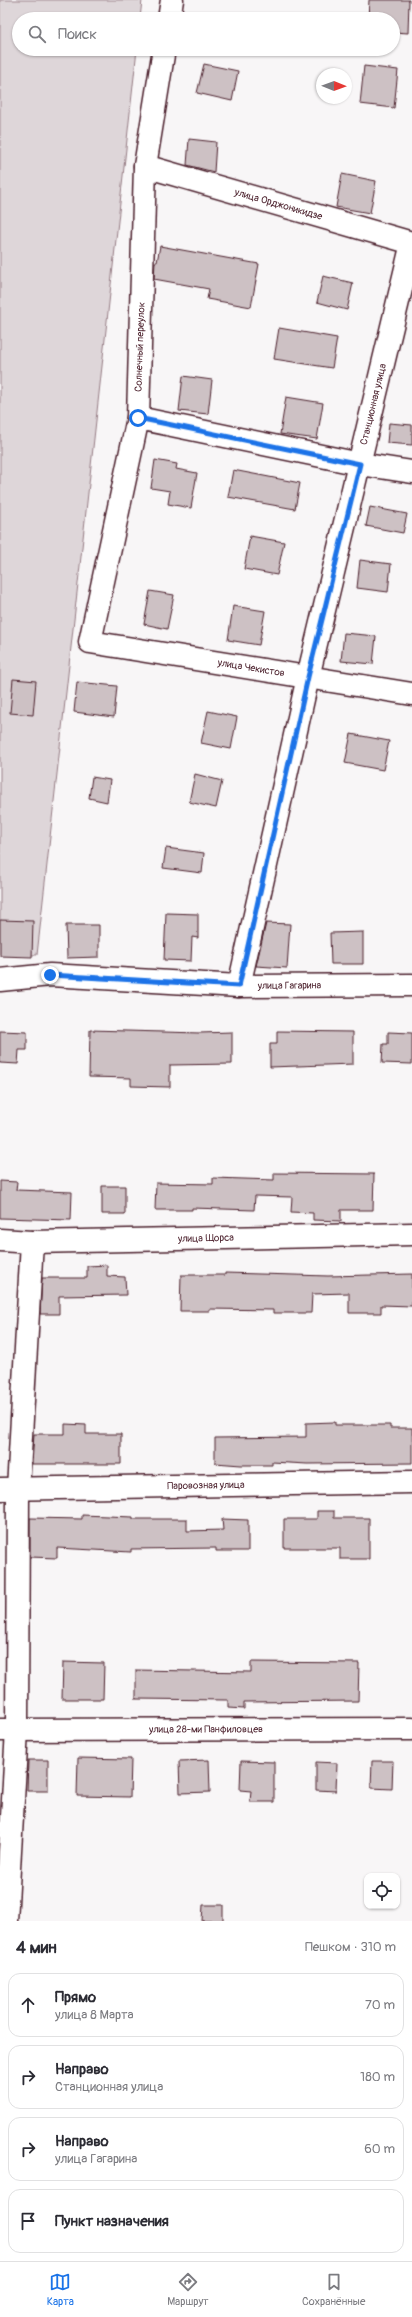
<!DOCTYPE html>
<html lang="ru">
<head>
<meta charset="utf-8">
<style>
  body { margin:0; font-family:Pangolin,sans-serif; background:#f2f2f3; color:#2b2b33 }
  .controls { position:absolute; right:12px; bottom:12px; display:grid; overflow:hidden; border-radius:8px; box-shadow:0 1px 3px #0004 }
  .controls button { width:36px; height:36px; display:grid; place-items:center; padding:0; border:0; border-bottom:1px solid #e1e1e2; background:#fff; color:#2b2b33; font:20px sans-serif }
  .compass { position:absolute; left:316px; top:68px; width:36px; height:36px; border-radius:50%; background:#fff; box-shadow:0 1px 3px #0004; rotate:91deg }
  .stop { position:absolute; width:12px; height:12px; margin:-9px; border:3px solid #1a73e8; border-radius:50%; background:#fff }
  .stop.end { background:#1a73e8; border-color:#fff; box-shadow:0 1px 4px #0008 }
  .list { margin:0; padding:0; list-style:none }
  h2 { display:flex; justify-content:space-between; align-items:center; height:52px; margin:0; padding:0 16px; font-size:17px }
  h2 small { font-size:13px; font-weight:400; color:#7c7c81 }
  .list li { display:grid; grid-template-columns:26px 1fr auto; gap:12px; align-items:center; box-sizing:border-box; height:64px; margin:0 8px 8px; padding:0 8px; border:1px solid #e1e1e2; border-radius:12px }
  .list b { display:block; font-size:15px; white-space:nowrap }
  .list p { margin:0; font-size:13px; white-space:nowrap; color:#7c7c81 }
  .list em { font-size:13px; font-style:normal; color:#7c7c81 }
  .icon { flex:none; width:22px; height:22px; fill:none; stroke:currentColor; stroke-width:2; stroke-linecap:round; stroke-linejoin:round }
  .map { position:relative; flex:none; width:412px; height:1921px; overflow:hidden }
  .search { position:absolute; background:#fff; box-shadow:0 1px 3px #0004; left:12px; right:12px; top:12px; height:44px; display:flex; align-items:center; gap:10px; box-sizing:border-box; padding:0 14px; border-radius:22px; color:#7c7c81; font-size:15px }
  .sheet { height:340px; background:#fff }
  nav { display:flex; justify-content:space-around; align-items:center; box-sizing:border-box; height:56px; border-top:1px solid #e1e1e2; background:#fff; font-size:11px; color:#7c7c81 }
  nav a { display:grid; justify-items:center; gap:2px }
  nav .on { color:#1a73e8 }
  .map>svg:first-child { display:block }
  .green { fill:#ded6d9; stroke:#947a82 }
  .building { fill:#cdc1c4; stroke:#4a1f2b }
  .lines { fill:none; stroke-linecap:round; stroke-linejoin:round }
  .minor-casing { stroke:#4a1f2b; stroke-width:25 }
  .minor { stroke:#fff; stroke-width:22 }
  .route { stroke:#1a73e8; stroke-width:5 }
  .labels { text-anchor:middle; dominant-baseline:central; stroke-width:4; stroke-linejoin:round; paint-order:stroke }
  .street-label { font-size:10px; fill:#4a1f2b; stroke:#fff }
</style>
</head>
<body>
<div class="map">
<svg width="412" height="1921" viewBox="0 0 412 1921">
  <rect width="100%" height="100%" fill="#f8f6f7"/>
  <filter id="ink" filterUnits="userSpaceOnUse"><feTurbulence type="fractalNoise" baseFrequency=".025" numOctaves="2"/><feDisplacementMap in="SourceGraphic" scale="8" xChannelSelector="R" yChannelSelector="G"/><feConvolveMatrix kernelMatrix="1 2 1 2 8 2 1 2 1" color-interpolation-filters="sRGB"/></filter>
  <g filter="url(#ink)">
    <path class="green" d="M0 0H142L140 19H19V49H137L37 955 0 954Z"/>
    <path class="building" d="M369 0H409L408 33 393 32V19H368Z
      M204 64 238 71 232 101 197 93Z
      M364 66 398 70 394 108 360 104Z
      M189 139 216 142 214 172 187 165Z
      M342 174 376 181 370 213 336 207Z
      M160 246 259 264 251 307 207 299 209 289 154 279 155 262H157Z
      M323 276 353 283 347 310 317 302Z
      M279 328 337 338 332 368 274 359Z
      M183 376 212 380 208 414 179 411Z
      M286 397 323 403 317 439 280 434Z
      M389 423 412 425V445L387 443Z
      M155 460 177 464 176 469 197 473 191 508 168 504 170 491 151 488Z
      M233 470 300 483 295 509 228 497Z
      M370 507 407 514 403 533 366 526Z
      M250 536 284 542 277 575 244 569Z
      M360 560 391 564 388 592 357 588Z
      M150 591 174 595 167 629 144 624Z
      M233 606 265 611 259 645 228 640Z
      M344 633 376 636 373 664 341 661Z
      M13 679 36 681 33 715 10 713Z
      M77 682 117 686 114 717 74 712Z
      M208 711 237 717 231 749 201 743Z
      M351 734 389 741 383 770 345 763Z
      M195 774 222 781 216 808 189 802Z
      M92 777 110 780 107 802 89 798Z
      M166 848 204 853 202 873 163 868Z
      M166 913 198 914V938L192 937 191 961 164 960Z
      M0 920 33 921 32 957 0 956Z
      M266 923 290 924 287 968 256 966Z
      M66 925H99V957L67 958Z
      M363 932V964H331L330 933Z
      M90 1030 200 1033 232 1032V1064L170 1065V1087L131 1086V1078L89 1077Z
      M0 1031 27 1032V1050H19L18 1064 0 1063Z
      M277 1031 353 1032V1064L270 1067V1044H277Z
      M388 1032 412 1033V1064L382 1063 383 1044H388Z
      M274 1173 374 1174 373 1210H341V1221L313 1220V1213L291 1212 292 1197 255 1196 254 1210 192 1208V1210H155L156 1183 213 1184V1178L274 1180Z
      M0 1181 17 1182 16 1190 72 1192 71 1220 0 1218Z
      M102 1186H125V1214H102Z
      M107 1265V1276L125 1277 126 1295 59 1296V1314H40L42 1278H87V1266Z
      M225 1273 328 1276 412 1274V1306L381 1305V1313H349V1293L312 1294 311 1313H273V1310L210 1309V1311H180L181 1275H225Z
      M335 1422V1425H390V1428H412V1463L307 1464 272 1462V1465H241L215 1463V1438L306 1437V1423Z
      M65 1424 86 1425V1434H121V1464H32L34 1434H65Z
      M317 1511H334V1518H369V1559H340V1548H284V1519H317Z
      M82 1515 133 1517V1519H187V1531L223 1530 222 1519 248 1520V1551H216V1548L131 1549V1552L57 1548V1558L30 1557V1518L82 1519Z
      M63 1662 104 1663 103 1699H62Z
      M251 1662 359 1663 358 1701 244 1702V1709L228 1708V1700L136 1699V1670L251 1672Z
      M78 1758 131 1759 130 1797 77 1796Z
      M28 1760H48V1791H27Z
      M209 1760 210 1792 180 1793 179 1761Z
      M241 1761 274 1762V1802H250L251 1791 240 1790Z
      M372 1761H393L392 1789 371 1788Z
      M316 1762 337 1763 336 1791 316 1790Z
      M203 1905H223V1921H202Z"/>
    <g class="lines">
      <defs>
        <g id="minor">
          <path d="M169 19 172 0"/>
          <path id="s1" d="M164 49 145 166 138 418 90 642 412 694"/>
          <path id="s2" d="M145 166 412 243"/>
          <path d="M138 418 360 464 412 472"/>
          <path id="s3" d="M0 980 50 975 239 986 412 985"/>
          <path id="s4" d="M239 986 308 677 412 243"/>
          <path id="s5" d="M0 1240 32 1242 412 1234"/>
          <path id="s6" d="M0 1489 412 1482"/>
          <path id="s7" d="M0 1730 412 1729"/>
          <path d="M6 1921 17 1730 18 1489 32 1242"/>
        </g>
      </defs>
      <use href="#minor" class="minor-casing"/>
      <use href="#minor" class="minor"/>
    </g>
  </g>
  <g class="lines" filter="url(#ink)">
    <path class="route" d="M50 975 239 986 308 677 360 464 138 418"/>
  </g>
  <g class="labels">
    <g class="street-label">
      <text stroke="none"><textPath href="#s2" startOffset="139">улица Орджоникидзе</textPath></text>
      <text transform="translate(140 347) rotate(-88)">Солнечный переулок</text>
      <text stroke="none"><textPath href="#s4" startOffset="597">Станционная улица</textPath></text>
      <text stroke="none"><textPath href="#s1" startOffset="763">улица Чекистов</textPath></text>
      <text stroke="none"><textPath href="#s3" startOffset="290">улица Гагарина</textPath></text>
      <text stroke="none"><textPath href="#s5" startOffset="206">улица Щорса</textPath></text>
      <text stroke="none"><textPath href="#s6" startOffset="206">Паровозная улица</textPath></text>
      <text stroke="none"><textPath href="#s7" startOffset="206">улица 28-ми Панфиловцев</textPath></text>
    </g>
  </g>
</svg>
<div class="controls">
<button><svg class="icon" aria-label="locate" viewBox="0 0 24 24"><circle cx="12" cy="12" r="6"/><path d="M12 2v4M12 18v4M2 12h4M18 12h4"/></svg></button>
</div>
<svg class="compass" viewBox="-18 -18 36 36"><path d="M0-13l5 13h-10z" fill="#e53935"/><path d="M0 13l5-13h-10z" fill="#7c7c81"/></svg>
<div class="stop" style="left:138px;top:418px"></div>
<div class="stop end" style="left:50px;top:975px"></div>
<div class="search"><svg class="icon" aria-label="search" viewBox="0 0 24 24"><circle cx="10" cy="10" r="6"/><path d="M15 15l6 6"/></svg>Поиск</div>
</div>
<section class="sheet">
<h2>4 мин<small>Пешком · 310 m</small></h2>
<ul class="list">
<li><svg class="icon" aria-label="ahead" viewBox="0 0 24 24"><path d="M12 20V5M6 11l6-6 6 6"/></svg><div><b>Прямо</b><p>улица 8 Марта</p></div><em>70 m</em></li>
<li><svg class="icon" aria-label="right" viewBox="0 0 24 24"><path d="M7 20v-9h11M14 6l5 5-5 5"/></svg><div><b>Направо</b><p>Станционная улица</p></div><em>180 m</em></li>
<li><svg class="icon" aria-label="right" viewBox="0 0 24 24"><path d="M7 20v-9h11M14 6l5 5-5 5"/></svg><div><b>Направо</b><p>улица Гагарина</p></div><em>60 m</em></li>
<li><svg class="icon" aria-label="arrive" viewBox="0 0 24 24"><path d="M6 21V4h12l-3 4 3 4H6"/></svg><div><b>Пункт назначения</b></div></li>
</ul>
</section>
<nav>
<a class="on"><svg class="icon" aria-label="map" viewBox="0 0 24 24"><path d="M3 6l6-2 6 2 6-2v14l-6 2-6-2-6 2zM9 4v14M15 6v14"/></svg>Карта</a>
<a><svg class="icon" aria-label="directions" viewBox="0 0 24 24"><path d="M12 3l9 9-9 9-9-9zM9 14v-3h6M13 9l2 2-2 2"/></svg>Маршрут</a>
<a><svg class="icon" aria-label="saved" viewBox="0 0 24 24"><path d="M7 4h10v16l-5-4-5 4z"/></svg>Сохранённые</a>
</nav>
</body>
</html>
